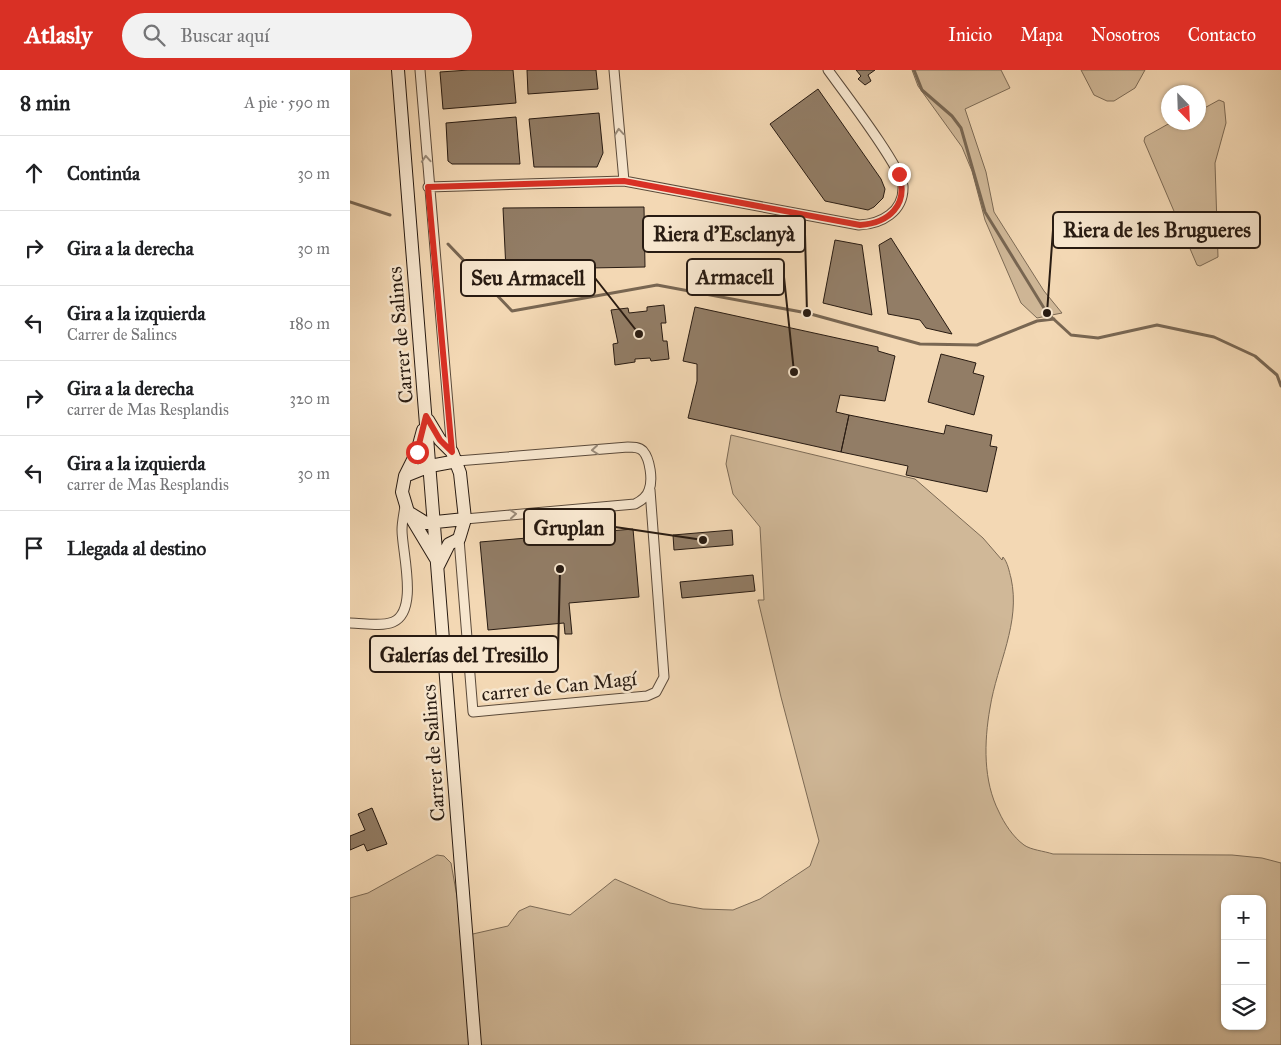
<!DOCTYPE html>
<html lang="es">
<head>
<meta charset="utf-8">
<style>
  body { margin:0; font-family:"IM FELL Great Primer",serif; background:#f2f2f2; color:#202124 }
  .controls { position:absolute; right:15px; bottom:15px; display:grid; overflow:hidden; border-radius:10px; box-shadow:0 1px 4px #0004 }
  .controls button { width:45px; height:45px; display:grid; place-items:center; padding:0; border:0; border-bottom:1px solid #e0e0e0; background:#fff; color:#202124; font:25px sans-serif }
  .compass { position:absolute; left:811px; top:15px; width:45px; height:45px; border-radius:50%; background:#fff; box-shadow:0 1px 4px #0004; rotate:157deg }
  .stop { position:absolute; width:15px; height:15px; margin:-11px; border:4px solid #d93025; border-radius:50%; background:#fff }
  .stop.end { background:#d93025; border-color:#fff; box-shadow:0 1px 5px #0008 }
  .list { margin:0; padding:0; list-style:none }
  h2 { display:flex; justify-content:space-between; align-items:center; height:65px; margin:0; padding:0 20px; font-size:21px }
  h2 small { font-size:16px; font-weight:400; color:#757577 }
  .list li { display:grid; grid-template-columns:32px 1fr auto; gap:15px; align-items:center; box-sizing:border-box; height:75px; padding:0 20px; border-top:1px solid #e0e0e0 }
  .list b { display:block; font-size:19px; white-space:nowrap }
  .list p { margin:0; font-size:16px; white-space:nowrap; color:#757577 }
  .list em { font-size:16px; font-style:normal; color:#757577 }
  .icon { flex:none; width:28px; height:28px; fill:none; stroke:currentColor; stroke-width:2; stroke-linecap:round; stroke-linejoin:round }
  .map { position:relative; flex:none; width:931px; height:975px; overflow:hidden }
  header { display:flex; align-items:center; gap:30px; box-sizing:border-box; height:70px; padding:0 25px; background:#d93025; color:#fff }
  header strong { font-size:24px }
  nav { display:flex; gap:28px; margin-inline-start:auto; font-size:18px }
  .search { width:350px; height:45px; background:#f2f2f2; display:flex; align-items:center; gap:12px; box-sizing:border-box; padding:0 18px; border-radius:28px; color:#757577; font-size:19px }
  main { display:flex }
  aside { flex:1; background:#fff }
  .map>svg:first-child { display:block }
  .green { fill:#d0b898; stroke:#7c6a55; fill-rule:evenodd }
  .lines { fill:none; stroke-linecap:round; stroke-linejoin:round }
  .stream { stroke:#786652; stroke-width:3 }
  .building { fill:#927d66; stroke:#281b12 }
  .minor-casing { stroke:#5b4a3a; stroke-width:11 }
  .secondary-casing { stroke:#281b12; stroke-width:14 }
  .minor { stroke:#f7e6ce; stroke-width:9 }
  .secondary { stroke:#f7e6ce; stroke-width:12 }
  .oneway { stroke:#9a8b79 }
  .route { stroke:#d93025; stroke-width:6 }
  .labels { text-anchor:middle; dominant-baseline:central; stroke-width:5; stroke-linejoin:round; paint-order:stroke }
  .street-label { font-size:20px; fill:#281b12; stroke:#f7e6ce }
  .leader { fill:none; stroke:#281b12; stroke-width:2 }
  .callout-dot { fill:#281b12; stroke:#f7e6ce; stroke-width:2 }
  .callout { fill:#f7e6ce; stroke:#281b12; stroke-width:2 }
  .callout-label { font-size:21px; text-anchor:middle; font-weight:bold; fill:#281b12 }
</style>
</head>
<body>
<header>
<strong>Atlasly</strong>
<div class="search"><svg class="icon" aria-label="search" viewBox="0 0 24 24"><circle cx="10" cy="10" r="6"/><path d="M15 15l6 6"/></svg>Buscar aquí</div>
<nav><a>Inicio</a><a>Mapa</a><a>Nosotros</a><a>Contacto</a></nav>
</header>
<main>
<aside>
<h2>8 min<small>A pie · 590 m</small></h2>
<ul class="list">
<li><svg class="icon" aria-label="ahead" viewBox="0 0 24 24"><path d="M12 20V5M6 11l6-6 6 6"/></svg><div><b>Continúa</b></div><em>30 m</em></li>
<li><svg class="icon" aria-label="right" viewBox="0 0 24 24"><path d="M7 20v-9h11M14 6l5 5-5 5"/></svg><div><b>Gira a la derecha</b></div><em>30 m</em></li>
<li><svg class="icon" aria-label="left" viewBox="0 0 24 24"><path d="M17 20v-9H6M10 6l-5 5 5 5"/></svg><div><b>Gira a la izquierda</b><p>Carrer de Salincs</p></div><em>180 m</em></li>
<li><svg class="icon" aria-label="right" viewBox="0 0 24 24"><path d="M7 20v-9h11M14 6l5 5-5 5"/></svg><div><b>Gira a la derecha</b><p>carrer de Mas Resplandis</p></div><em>320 m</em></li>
<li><svg class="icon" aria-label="left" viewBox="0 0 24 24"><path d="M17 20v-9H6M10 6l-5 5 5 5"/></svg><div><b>Gira a la izquierda</b><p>carrer de Mas Resplandis</p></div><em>30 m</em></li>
<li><svg class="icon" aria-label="arrive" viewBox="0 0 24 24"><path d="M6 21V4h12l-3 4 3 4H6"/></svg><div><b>Llegada al destino</b></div></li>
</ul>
</aside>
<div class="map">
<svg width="931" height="975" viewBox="0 0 931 975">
  <rect width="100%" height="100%" fill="#f3d8b4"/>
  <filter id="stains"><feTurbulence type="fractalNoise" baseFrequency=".004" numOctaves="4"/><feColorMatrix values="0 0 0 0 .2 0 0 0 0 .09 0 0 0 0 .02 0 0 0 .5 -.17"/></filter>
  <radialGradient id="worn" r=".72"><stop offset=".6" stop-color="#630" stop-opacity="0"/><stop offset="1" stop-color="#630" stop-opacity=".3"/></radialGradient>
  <path class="green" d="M562 0H651L660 18 615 39 636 102 644 142 694 221 712 243 687 248 671 233 635 150 622 101 612 77 568 16Z
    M731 0H795L785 18 764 31H757L744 25Z
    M869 30 874 32 876 53 865 93 868 187 850 196 847 195 794 71 795 67 820 53 848 52 849 41Z
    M381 365 565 409 633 468 652 490 653 487C658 493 659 501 661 508 671 553 647 594 640 638 634 672 633 711 649 742 654 753 663 767 674 775 681 780 694 781 703 784L882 785 912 788 931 793V975H0V828L18 823 87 785 94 786 101 793 114 866 158 856 169 841 180 836 220 845 265 809 320 833 353 839 383 840 410 829 460 796 469 771 431 627 408 530H414L410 457 383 424 376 394ZM875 829H912V956H875Z"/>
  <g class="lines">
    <path class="stream" d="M564 0 572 20 602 46 611 58 635 142 697 243 721 265 748 268 807 255 864 267 905 286 927 305 931 316
      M0 132 40 145
      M98 174 162 241 307 215 457 243 570 274 627 275 687 251 704 249"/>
  </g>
  <path class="building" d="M119 0H163L166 33 93 39 90 2Z
    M177 0H246L248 19 178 24Z
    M506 0H525L518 5 521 11 515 15 508 9 511 6Z
    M468 19 531 109 535 119 533 128 524 137 518 140 475 131 420 54Z
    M249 43 253 83 247 97H184L179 49Z
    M166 47 170 94H102L98 91 96 53Z
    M294 137 295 197 239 198V204H211L212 209 184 210V214L165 215 156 200 153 138Z
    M541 168 602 264 576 258 570 250 538 244 529 175Z
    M485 170 512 175 522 245 473 233Z
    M314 235 316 253H311L313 271H317L319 289 301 291 300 288 285 289V292L265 295 263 274 268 273 261 240 278 238 279 243 297 241V237Z
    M345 237 528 277V281L545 286 535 331 490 325 486 342 499 345 491 382 338 348 347 311V294L333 291Z
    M591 284 626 293 623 303 634 306 624 345 578 332Z
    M499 345 594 364 596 355 642 365 640 376 647 377 637 422 556 405 558 396 491 382Z
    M283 459 289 527 219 533 222 564H215L214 553 138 560 130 472Z
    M382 460 383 475 324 480 323 465Z
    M403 505 405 521 332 528 330 512Z
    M22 738 37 774 17 781 14 774 0 780V766L15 760 8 744Z"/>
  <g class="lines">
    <defs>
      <path id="minor" d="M70 0 102 382
        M264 0 274 111
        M78 117 274 111 509 155C531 154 554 142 553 116 551 96 493 21 478 0
        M107 391 278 377C283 377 289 377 293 381 300 389 303 410 299 420 297 427 291 431 285 434L115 449
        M109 469 123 642 297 626 306 622 314 607 300 420
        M0 553C13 553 31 557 43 552 69 541 52 482 52 460 52 452 54 444 55 436"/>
      <path id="secondary" d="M48 0 125 975
        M78 350 90 370 102 382 110 403 115 449 109 469 99 474 88 496
        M73 360 67 382 55 406 52 422 58 442 76 453 115 449
        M55 406 80 396 107 391
        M59 444 86 489"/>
    </defs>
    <use href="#minor" class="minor-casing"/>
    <use href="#secondary" class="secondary-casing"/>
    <use href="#minor" class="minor"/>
    <use href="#secondary" class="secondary"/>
  </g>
  <defs><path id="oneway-chevron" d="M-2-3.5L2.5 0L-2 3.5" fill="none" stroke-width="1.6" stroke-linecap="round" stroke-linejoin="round" transform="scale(1.25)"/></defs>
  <g class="oneway">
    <use href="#oneway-chevron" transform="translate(269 62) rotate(-95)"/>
    <use href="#oneway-chevron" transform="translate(76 89) rotate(-94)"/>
    <use href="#oneway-chevron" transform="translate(245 380) rotate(175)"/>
    <use href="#oneway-chevron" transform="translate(163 444) rotate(-5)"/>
  </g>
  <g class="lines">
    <path class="route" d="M67 382 76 346 90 370 102 382 78 117 274 111 510 155C539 153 559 135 549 104"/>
  </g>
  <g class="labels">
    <g class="street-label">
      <text transform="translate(50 265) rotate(-95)">Carrer de Salincs</text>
      <text transform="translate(209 616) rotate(-6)">carrer de Can Magí</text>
      <text transform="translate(83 683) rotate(-94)">Carrer de Salincs</text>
    </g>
  </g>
  <path class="leader" d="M697 243L703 160M457 243L455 164M444 302L434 207M289 264L245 208M353 470L265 457M210 499L208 584"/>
  <g class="callout-dot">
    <circle cx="697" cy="243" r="5"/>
    <circle cx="457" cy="243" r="5"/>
    <circle cx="444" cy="302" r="5"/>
    <circle cx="289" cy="264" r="5"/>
    <circle cx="353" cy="470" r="5"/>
    <circle cx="210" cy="499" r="5"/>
  </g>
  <g class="callout">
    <rect x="703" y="142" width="207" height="36" rx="5"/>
    <rect x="293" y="146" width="162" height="36" rx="5"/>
    <rect x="337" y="189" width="97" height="36" rx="5"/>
    <rect x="111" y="190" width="134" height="36" rx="5"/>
    <rect x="174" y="439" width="91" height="36" rx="5"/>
    <rect x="20" y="566" width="188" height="36" rx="5"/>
  </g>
  <g class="callout-label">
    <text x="807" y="167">Riera de les Brugueres</text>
    <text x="374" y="171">Riera d'Esclanyà</text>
    <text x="385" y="214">Armacell</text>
    <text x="178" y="215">Seu Armacell</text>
    <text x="219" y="465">Gruplan</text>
    <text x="114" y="592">Galerías del Tresillo</text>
  </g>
  <rect width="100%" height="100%" filter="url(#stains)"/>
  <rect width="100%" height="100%" fill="url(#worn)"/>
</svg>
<div class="controls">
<button>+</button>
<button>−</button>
<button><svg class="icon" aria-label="layers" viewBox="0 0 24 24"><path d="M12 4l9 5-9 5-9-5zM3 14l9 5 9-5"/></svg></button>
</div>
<svg class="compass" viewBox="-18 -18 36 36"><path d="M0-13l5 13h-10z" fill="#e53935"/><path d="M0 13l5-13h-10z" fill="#757577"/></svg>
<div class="stop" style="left:67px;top:382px"></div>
<div class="stop end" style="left:549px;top:104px"></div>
</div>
</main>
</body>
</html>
